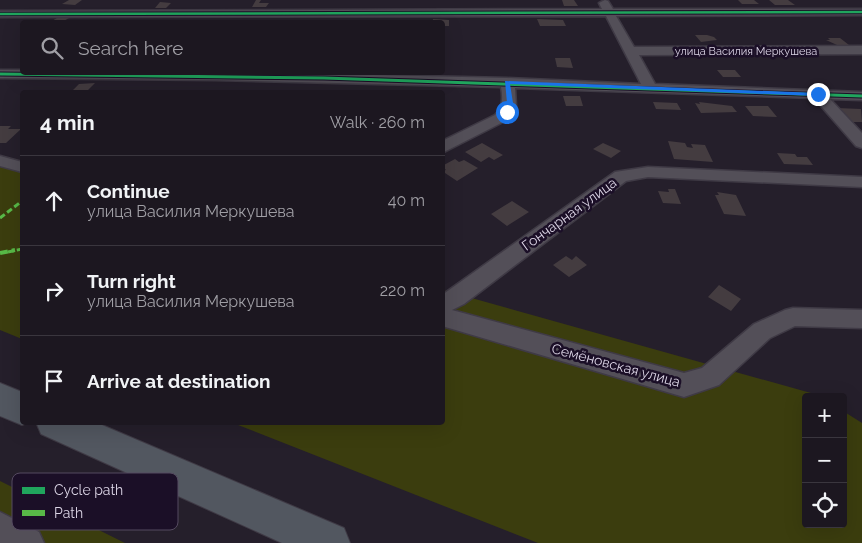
<!DOCTYPE html>
<html lang="en">
<head>
<meta charset="utf-8">
<style>
  body { margin:0; font-family:Raleway,sans-serif; background:#252029; color:#f1f3f6 }
  .controls { position:absolute; right:15px; bottom:15px; display:grid; overflow:hidden; border-radius:5px; box-shadow:0 5px 20px #0002 }
  .controls button { width:45px; height:45px; display:grid; place-items:center; padding:0; border:0; border-bottom:1px solid #3a363e; background:#1c1720; color:#f1f3f6; font:25px sans-serif }
  .stop { position:absolute; width:15px; height:15px; margin:-11px; border:4px solid #1a73e8; border-radius:50%; background:#fff }
  .stop.end { background:#1a73e8; border-color:#fff; box-shadow:0 1px 5px #0008 }
  .list { margin:0; padding:0; list-style:none }
  h2 { display:flex; justify-content:space-between; align-items:center; height:65px; margin:0; padding:0 20px; font-size:21px }
  h2 small { font-size:16px; font-weight:400; color:#a09fa5 }
  .list li { display:grid; grid-template-columns:32px 1fr auto; gap:15px; align-items:center; box-sizing:border-box; height:90px; padding:0 20px; border-top:1px solid #3a363e }
  .list b { display:block; font-size:19px; white-space:nowrap }
  .list p { margin:0; font-size:16px; white-space:nowrap; color:#a09fa5 }
  .list em { font-size:16px; font-style:normal; color:#a09fa5 }
  .icon { flex:none; width:28px; height:28px; fill:none; stroke:currentColor; stroke-width:2; stroke-linecap:round; stroke-linejoin:round }
  .map { position:relative; flex:none; width:862px; height:543px; overflow:hidden }
  .search { position:absolute; background:#1c1720; box-shadow:0 5px 20px #0002; left:20px; top:20px; width:425px; height:55px; display:flex; align-items:center; gap:12px; box-sizing:border-box; padding:0 18px; border-radius:5px; color:#a09fa5; font-size:19px }
  .panel { position:absolute; background:#1c1720; box-shadow:0 5px 20px #0002; left:20px; top:90px; width:425px; height:335px; border-radius:5px }
  .map>svg:first-child { display:block }
  .green { fill:#3b3d0e }
  .building { fill:#443c40 }
  .lines { fill:none; stroke-linecap:round; stroke-linejoin:round }
  .minor-casing { stroke:#3f3a45; stroke-width:3 }
  .major-casing { stroke:#3f3a45; stroke-width:2 }
  .minor { fill:#534f58; fill-rule:evenodd }
  .major { fill:#525760; fill-rule:evenodd }
  .quiet-far1 { stroke:#58b947; stroke-width:3; stroke-dasharray:6 3; stroke-linecap:butt }
  .quiet { stroke:#58b947; stroke-width:4; stroke-dasharray:8 4; stroke-linecap:butt }
  .cycleway-far1-casing { stroke:#1b0f27; stroke-width:4.5 }
  .cycleway-casing { stroke:#1b0f27; stroke-width:5 }
  .cycleway-far1 { stroke:#20a55d; stroke-width:2.5 }
  .cycleway { stroke:#20a55d; stroke-width:3 }
  .route { fill:#1a73e8 }
  .labels { text-anchor:middle; dominant-baseline:central; stroke-width:5; stroke-linejoin:round; paint-order:stroke }
  .far-street-label { font-size:11px; fill:#dcd5e6; stroke:#1b0f27 }
  .street-label { font-size:14px; fill:#dcd5e6; stroke:#1b0f27 }
  .key { fill:#1b0f27; stroke:#554a60; stroke-width:1 }
  .key-label { font-size:14px; fill:#dcd5e6 }
</style>
</head>
<body>
<div class="map">
<svg width="862" height="543" viewBox="0 0 862 543">
  <rect width="100%" height="100%" fill="#251f2b"/>
  <path class="green" d="M0 157 22 164V339L0 330Z
    M443 290 818 395 820 397H806V524H843V411L862 423V543H538L233 423 442 422Z
    M0 481 125 543H0Z"/>
  <path class="building" d="M69 0H82L75 5 62 4Z
    M256 0H261L259 3H269L266 7H252Z
    M562 0H574L578 6H564Z
    M738 0H754L759 4H742Z
    M769 0H788L795 5H775Z
    M160 2 171 3 166 8H155Z
    M57 18H69L62 22H50Z
    M433 19 449 20V26H442V22H433Z
    M537 19 563 20 566 26H540Z
    M695 35H707L714 37 717 40 701 42Z
    M828 38H840L849 45H837L826 40H830Z
    M555 58H570L573 68 557 67Z
    M717 70H735L741 77H723Z
    M95 83 88 90H73L79 84Z
    M563 96H580L583 106H566Z
    M653 102 677 103 681 110 656 109Z
    M699 102 732 106 737 112 701 113 695 103 700 104Z
    M745 106H768L777 117 753 116Z
    M837 108 861 109 862 122H850Z
    M0 126H11L8 129H21L6 143H0Z
    M668 141 685 143 687 147 693 148 691 144 705 145 713 162 674 159Z
    M482 143 503 155 494 160 489 157 481 162 465 152Z
    M603 143 621 151 611 158 593 149Z
    M777 153 795 154 797 157H807L813 165 784 164Z
    M455 159 459 162 464 160 478 168 457 181 442 171 446 170 442 166Z
    M668 189H675L681 204 663 203 658 191 669 192Z
    M717 192 736 195 746 216 724 214 715 195H719Z
    M512 201 529 212 507 226 491 214Z
    M566 256 572 260 576 256 587 265 569 277 553 265Z
    M719 285 741 299 731 311 708 297Z"/>
  <g class="lines">
    <defs>
      <path id="minor" d="M605 0 608 1 613 9H862V15L616 16 634 47 862 46V54L639 55 655 84 862 92V100L830 99 862 133V148L856 146 814 98 515 88 516 106 505 121 442 153V141L495 115C503 107 503 98 501 87L216 80 0 78V70H22V72H247L507 78 641 84 606 16 0 17V11L602 9 599 3Z
        M0 156 22 162V172L0 166Z
        M648 167 862 177V187L648 177 626 181 464 304 452 310 684 373 702 368 754 324 785 310 793 308 862 310V328L795 326 770 338 719 385 684 397 442 326V295L615 172Z
        M0 512 39 532 44 543H0Z"/>
      <path id="major" d="M0 383 22 392V422H29L22 425 0 416Z
        M36 422H95L344 528 350 543H282L41 434Z"/>
    </defs>
    <use href="#minor" class="minor-casing"/>
    <use href="#major" class="major-casing"/>
    <use href="#minor" class="minor"/>
    <use href="#major" class="major"/>
    <path class="quiet-far1" d="M0 218 22 201
      M8 252 22 249"/>
    <path class="quiet" d="M0 253 15 250"/>
    <defs>
      <path id="cycleway-far1" d="M0 14 862 12"/>
      <path id="cycleway" d="M0 74 324 78 862 96"/>
    </defs>
    <use href="#cycleway-far1" class="cycleway-far1-casing"/>
    <use href="#cycleway" class="cycleway-casing"/>
    <use href="#cycleway-far1" class="cycleway-far1"/>
    <use href="#cycleway" class="cycleway"/>
  </g>
  <path class="route" d="M505 81 818 93 821 94 818 96 510 84 513 103 510 112 507 113 504 112 507 103Z"/>
  <g class="labels">
    <g class="far-street-label">
      <text x="746" y="51">улица Василия Меркушева</text>
    </g>
    <g class="street-label">
      <text transform="translate(569 214) rotate(-36)">Гончарная улица</text>
      <text transform="translate(616 365) rotate(15)">Семёновская улица</text>
    </g>
  </g>
  <rect x="12" y="473" width="166" height="57" rx="8" class="key"/>
  <rect x="22" y="487" width="23" height="7" fill="#20a55d"/>
  <rect x="22" y="510" width="23" height="6" fill="#58b947"/>
  <g class="key-label">
    <text x="54" y="495">Cycle path</text>
    <text x="54" y="518">Path</text>
  </g>
</svg>
<div class="controls">
<button>+</button>
<button>−</button>
<button><svg class="icon" aria-label="locate" viewBox="0 0 24 24"><circle cx="12" cy="12" r="6"/><path d="M12 2v4M12 18v4M2 12h4M18 12h4"/></svg></button>
</div>
<div class="stop" style="left:507px;top:112px"></div>
<div class="stop end" style="left:818px;top:94px"></div>
<div class="search"><svg class="icon" aria-label="search" viewBox="0 0 24 24"><circle cx="10" cy="10" r="6"/><path d="M15 15l6 6"/></svg>Search here</div>
<section class="panel">
<h2>4 min<small>Walk · 260 m</small></h2>
<ul class="list">
<li><svg class="icon" aria-label="ahead" viewBox="0 0 24 24"><path d="M12 20V5M6 11l6-6 6 6"/></svg><div><b>Continue</b><p>улица Василия Меркушева</p></div><em>40 m</em></li>
<li><svg class="icon" aria-label="right" viewBox="0 0 24 24"><path d="M7 20v-9h11M14 6l5 5-5 5"/></svg><div><b>Turn right</b><p>улица Василия Меркушева</p></div><em>220 m</em></li>
<li><svg class="icon" aria-label="arrive" viewBox="0 0 24 24"><path d="M6 21V4h12l-3 4 3 4H6"/></svg><div><b>Arrive at destination</b></div></li>
</ul>
</section>
</div>
</body>
</html>
